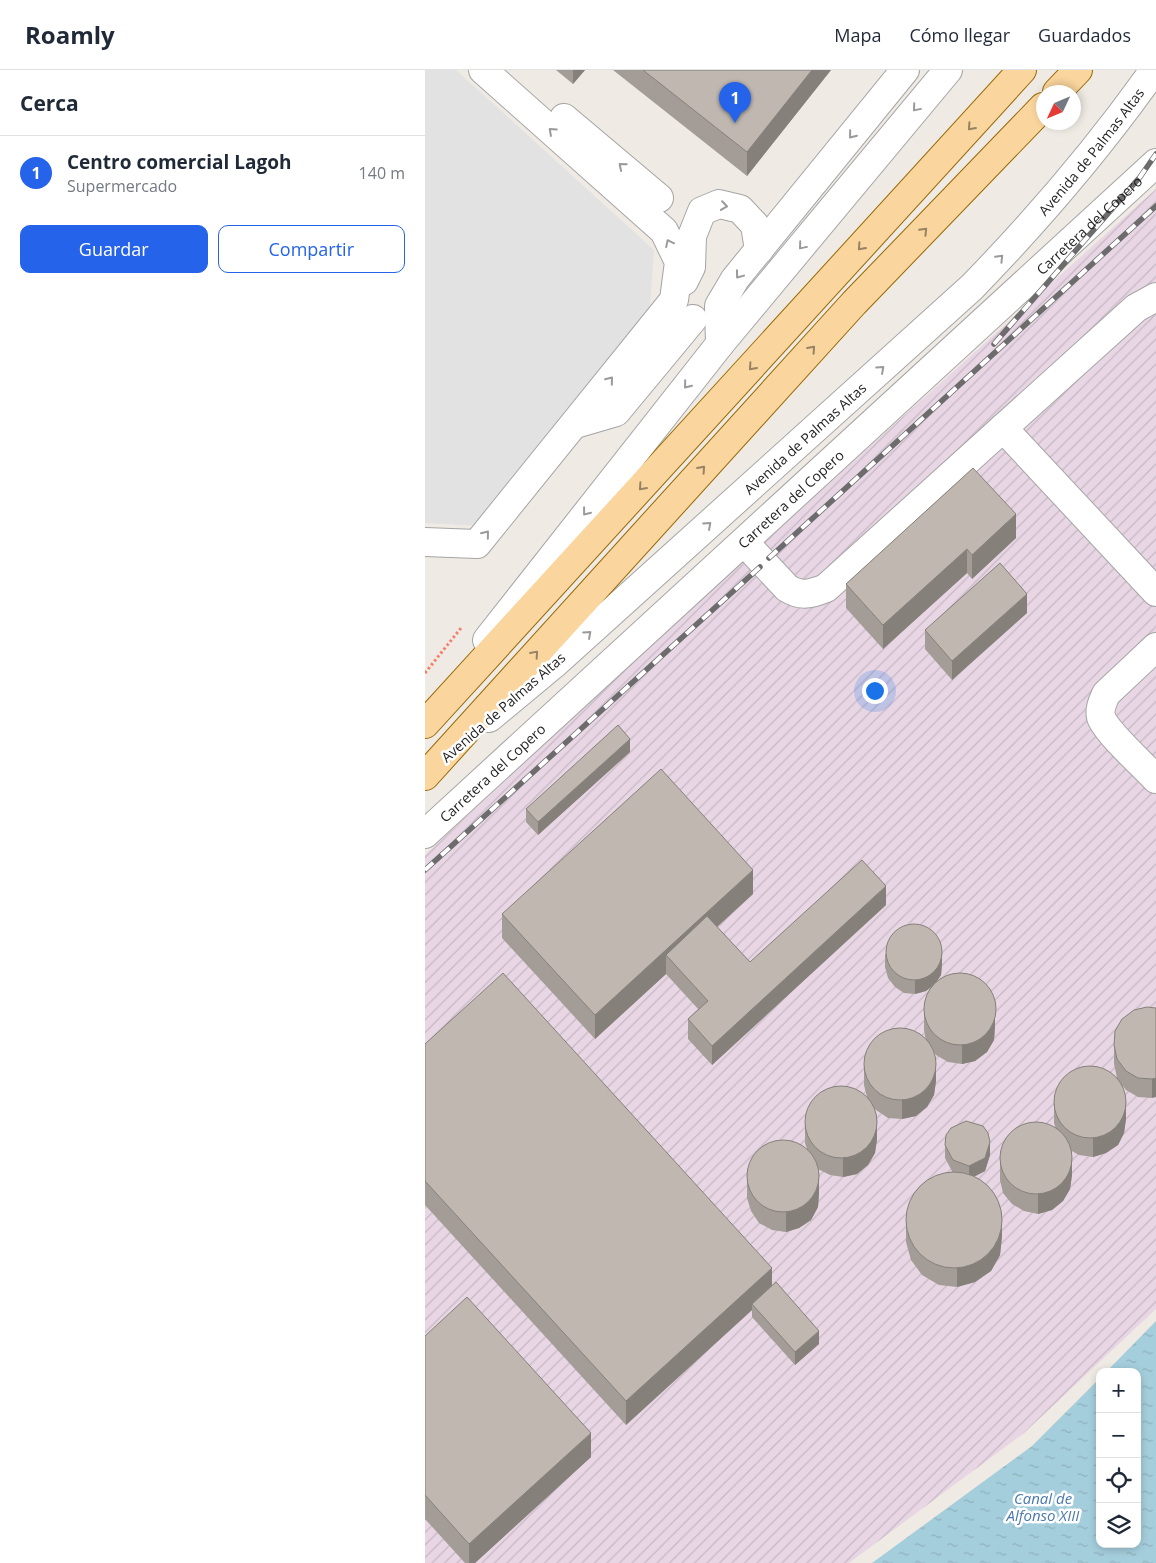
<!DOCTYPE html>
<html lang="es">
<head>
<meta charset="utf-8">
<style>
  body { margin:0; font-family:"Open Sans",sans-serif; background:#f6f6f7; color:#1f2937 }
  .controls { position:absolute; right:15px; bottom:15px; display:grid; overflow:hidden; border-radius:10px; box-shadow:0 2px 8px #0003 }
  .controls button { width:45px; height:45px; display:grid; place-items:center; padding:0; border:0; border-bottom:1px solid #e0e1e3; background:#fff; color:#1f2937; font:25px sans-serif }
  .compass { position:absolute; left:611px; top:15px; width:45px; height:45px; border-radius:50%; background:#fff; box-shadow:0 2px 8px #0003; rotate:226deg }
  .you { position:absolute; left:449px; top:620px; width:18px; height:18px; margin:-12px; border:4px solid #fff; border-radius:50%; background:#1a73e8; box-shadow:0 0 0 8px #1a73e833 }
  .badge { display:grid; place-items:center; width:32px; height:32px; border-radius:50%; background:#2563eb; color:#fff; font-size:16px; font-weight:700 }
  .pin { position:absolute; translate:-50% -41px; filter:drop-shadow(0 1px 2px #0008) }
  .pin::after { content:''; position:absolute; top:26px; width:18px; height:15px; background:inherit; clip-path:polygon(0 0,100% 0,50% 100%) }
  .list { margin:0; padding:0; list-style:none }
  h2 { display:flex; justify-content:space-between; align-items:center; height:65px; margin:0; padding:0 20px; font-size:21px }
  h2 small { font-size:16px; font-weight:400; color:#747a83 }
  .list li { display:grid; grid-template-columns:32px 1fr auto; gap:15px; align-items:center; box-sizing:border-box; height:75px; padding:0 20px; border-top:1px solid #e0e1e3 }
  .list b { display:block; font-size:19px; white-space:nowrap }
  .list p { margin:0; font-size:16px; white-space:nowrap; color:#747a83 }
  .list em { font-size:16px; font-style:normal; color:#747a83 }
  .actions { display:flex; gap:10px; padding:15px 20px }
  .actions a { flex:1; padding:11px 0; border:1px solid #2563eb; border-radius:10px; text-align:center; font-size:18px; color:#2563eb }
  .actions .main { background:#2563eb; color:#fff }
  .icon { flex:none; width:28px; height:28px; fill:none; stroke:currentColor; stroke-width:2; stroke-linecap:round; stroke-linejoin:round }
  .map { position:relative; flex:none; width:731px; height:1493px; overflow:hidden }
  header { display:flex; align-items:center; gap:30px; box-sizing:border-box; height:70px; padding:0 25px; background:#fff; border-bottom:1px solid #e0e1e3 }
  header strong { font-size:24px }
  nav { display:flex; gap:28px; margin-inline-start:auto; font-size:18px }
  main { display:flex }
  aside { flex:1; background:#fff }
  .map>svg:first-child { display:block }
  .industrial { fill:url(#industrial-furrows) }
  .parking { fill:#e2e2e2 }
  .water { fill:url(#water-ripples) }
  .lines { fill:none; stroke-linecap:round; stroke-linejoin:round }
  .minor-casing { stroke:#a5a5a5; stroke-width:30 }
  .major-casing { stroke:#966802; stroke-width:30 }
  .path { stroke:#f87e6c; stroke-width:3; stroke-dasharray:2.5 2.5; stroke-linecap:butt }
  .minor { stroke:#fff; stroke-width:28 }
  .major { stroke:#fad59d; stroke-width:28 }
  .rail-casing { stroke:#6c6c6c; stroke-width:5.5 }
  .rail { stroke:#fff; stroke-width:4; stroke-dasharray:11; stroke-linecap:butt }
  .wall { fill:#a49d97 }
  .shaded-wall { fill:#86807b }
  .building { fill:#bfb7b0; stroke:#86807b }
  .oneway { stroke:#9a9a9a }
  .oneway2 { stroke:#978364 }
  .labels { text-anchor:middle; dominant-baseline:central; stroke-width:5; stroke-linejoin:round; paint-order:stroke }
  .street-label { font-size:14px; fill:#1e1e1e; stroke:#fff }
  .water-label { font-size:15px; font-style:italic; fill:#4b79ac; stroke:#fff }
</style>
</head>
<body>
<header>
<strong>Roamly</strong>
<nav><a>Mapa</a><a>Cómo llegar</a><a>Guardados</a></nav>
</header>
<main>
<aside>
<h2>Cerca<small></small></h2>
<ul class="list">
<li><span class="badge">1</span><div><b>Centro comercial Lagoh</b><p>Supermercado</p></div><em>140 m</em></li>
</ul>
<div class="actions"><a class="main">Guardar</a><a>Compartir</a></div>
</aside>
<div class="map">
<svg width="731" height="1493" viewBox="0 0 731 1493">
  <defs>
    <pattern id="industrial-furrows" width="10" height="10" patternUnits="userSpaceOnUse" patternTransform="scale(1.25)"><rect width="10" height="10" fill="#e8d6e4"/><path d="M-1 1l2-2M0 10L10 0M9 11l2-2" fill="none" stroke="#c7b7c3"/></pattern>
    <pattern id="water-ripples" width="26" height="14" patternUnits="userSpaceOnUse" patternTransform="scale(1.25)"><rect width="26" height="14" fill="#a5cedc"/><path d="M2 4q2-2 4 0t4 0M15 11q2-2 4 0t4 0" fill="none" stroke="#8eb0bc"/></pattern>
  </defs>
  <rect width="100%" height="100%" fill="#efebe4"/>
  <path class="industrial" d="M731 119V1239L599 1363 424 1493H0V785L323 486Z"/>
  <path class="parking" d="M0 0H31L229 180 225 237 57 456 0 453Z"/>
  <path class="water" d="M731 1251V1493H447L607 1376 675 1308V1474H712V1302H681Z"/>
  <g class="lines">
    <defs>
      <g id="minor">
        <path d="M139 48 234 128"/>
        <path d="M259 211 266 197 267 166 277 141 294 134 315 139 330 155 334 180"/>
        <path d="M295 274 294 236 310 209 480 0"/>
        <path d="M150 354 191 342 268 249"/>
        <path d="M578 358 731 522"/>
        <path d="M0 472 52 474 249 230 254 192 239 161 58 0"/>
        <path d="M320 473 362 518C376 527 386 524 401 518L711 238 731 227"/>
        <path d="M62 570 295 274 523 0"/>
        <path d="M731 577 681 624C678 631 674 639 676 647 681 662 719 696 731 709"/>
        <path id="s1" d="M64 648 129 594 547 217C613 149 674 78 729 0"/>
        <path id="s2" d="M0 764 731 93"/>
      </g>
      <path id="major" d="M632 22 653 0
        M0 654 597 0
        M0 706 429 233 618 37"/>
    </defs>
    <use href="#minor" class="minor-casing"/>
    <use href="#major" class="major-casing"/>
    <path class="path" d="M0 603 36 558"/>
    <use href="#minor" class="minor"/>
    <use href="#major" class="major"/>
    <defs>
      <path id="rail" d="M569 274 715 107 731 84
        M344 488 731 136
        M0 800 335 497"/>
    </defs>
    <use href="#rail" class="rail-casing"/>
    <use href="#rail" class="rail"/>
  </g>
  <path class="wall" d="M131 0H160L148 14Z
    M188 0H406L322 106Z
    M548 398 591 468 547 509 542 503 458 579 421 538V514Z
    M602 543 527 610 500 579V560Z
    M205 682 113 765 101 752V739Z
    M328 824 292 857 325 892 461 835 287 995 263 969V949L274 940 241 904 170 969 77 868V844Z
    M460 884 517 894 516 905 512 911 570 956 569 970 562 982 550 991 537 994 523 992 511 985 508 981 511 1011 509 1025 502 1037 491 1046 477 1049 463 1048 451 1040 449 1038 452 1069 450 1083 443 1095 432 1104 418 1107 405 1105 393 1099 394 1123 393 1137 386 1150 374 1158 361 1162 347 1160 334 1153 326 1141 322 1128V1109L382 1079 380 1073V1054L442 1027 439 1015V996L501 971 499 960V941L505 918 501 921 490 924 479 923 470 917 463 908 460 897Z
    M731 938 727 1028 713 1027 701 1020 698 1016 701 1049 699 1063 693 1075 681 1083 668 1087 654 1085 645 1080 647 1105 645 1119 638 1131 627 1140 613 1144 599 1141 587 1134 578 1123 575 1110V1090L631 1059 629 1053V1034L692 1008 689 994V975Z
    M0 974 347 1216 394 1274 370 1295 327 1247V1240L201 1355 0 1135Z
    M520 1075 565 1085 560 1101 549 1107 577 1166 575 1185 566 1201 550 1212 532 1217 514 1215 497 1205 486 1190 481 1172V1153L527 1101 520 1088Z
    M0 1266 166 1387 50 1493H40L0 1449Z"/>
  <path class="shaded-wall" d="M148 0H160L148 14Z
    M387 0H406L322 106V82Z
    M591 444V468L547 509V485Z
    M542 479V503L458 579V555Z
    M602 524V543L527 610V591Z
    M205 669V682L113 765V752Z
    M328 800V824L250 895 241 885V904L170 969V945Z
    M461 816V835L287 995V976Z
    M517 880V894L516 905 510 914 501 921 490 924V911Z
    M570 937V956L569 970 562 982 550 991 537 994V975Z
    M511 992V1011L509 1025 502 1037 491 1046 477 1049V1030Z
    M731 1008V1027L727 1028V1009Z
    M701 1030V1049L699 1063 693 1075 681 1083 668 1087V1068Z
    M452 1050V1069L450 1083 443 1095 432 1104 418 1107V1088Z
    M565 1072V1085L560 1101 544 1109V1096Z
    M647 1086V1105L645 1119 638 1131 627 1140 613 1144V1124Z
    M394 1104V1123L393 1137 386 1150 374 1158 361 1162V1143Z
    M577 1147V1166L575 1185 566 1201 550 1212 532 1217V1198Z
    M347 1198V1222L327 1234V1240L201 1355V1331Z
    M394 1261V1274L370 1295V1282Z
    M166 1363V1387L50 1493H44V1474Z"/>
  <path class="building" d="M218 0H387L322 82Z
    M548 398 591 444 547 485 542 479 458 555 421 514Z
    M575 493 602 524 527 591 500 560Z
    M193 655 205 669 113 752 101 739Z
    M236 699 328 800 170 945 77 844Z
    M437 790 461 816 287 976 263 949 283 931 241 885 282 846 325 892Z
    M461 882a28 28 0 1 1 56 0a28 28 0 1 1-56 0Z
    M78 903 347 1198 201 1331 0 1111V974Z
    M499 939a36 36 0 1 1 72 0a36 36 0 1 1-72 0Z
    M722 937 731 938V1008L727 1009 713 1008 701 1001 692 989 689 975 690 961 697 949 709 940Z
    M439 994a36 36 0 1 1 72 0a36 36 0 1 1-72 0Z
    M629 1032a36 36 0 1 1 72 0a36 36 0 1 1-72 0Z
    M380 1052a36 36 0 1 1 72 0a36 36 0 1 1-72 0Z
    M541 1051 558 1056 563 1063 565 1072 560 1088 544 1096 528 1090 520 1075 521 1065 526 1058Z
    M575 1088a36 36 0 1 1 72 0a36 36 0 1 1-72 0Z
    M322 1106a36 36 0 1 1 72 0a36 36 0 1 1-72 0Z
    M481 1150a48 48 0 1 1 96 0a48 48 0 1 1-96 0Z
    M351 1212 394 1261 370 1282 327 1234Z
    M42 1227 166 1363 44 1474 0 1425V1266Z"/>
  <defs><path id="oneway-chevron" d="M-2-3.5L2.5 0L-2 3.5" fill="none" stroke-width="1.6" stroke-linecap="round" stroke-linejoin="round" transform="scale(1.25)"/></defs>
  <g class="oneway">
    <use href="#oneway-chevron" transform="translate(491 38) rotate(130)"/>
    <use href="#oneway-chevron" transform="translate(127 61) rotate(-138)"/>
    <use href="#oneway-chevron" transform="translate(427 65) rotate(129)"/>
    <use href="#oneway-chevron" transform="translate(197 96) rotate(-140)"/>
    <use href="#oneway-chevron" transform="translate(299 136) rotate(8)"/>
    <use href="#oneway-chevron" transform="translate(244 173) rotate(-116)"/>
    <use href="#oneway-chevron" transform="translate(377 176) rotate(130)"/>
    <use href="#oneway-chevron" transform="translate(575 188) rotate(-46)"/>
    <use href="#oneway-chevron" transform="translate(314 205) rotate(127)"/>
    <use href="#oneway-chevron" transform="translate(456 299) rotate(-42)"/>
    <use href="#oneway-chevron" transform="translate(185 310) rotate(-51)"/>
    <use href="#oneway-chevron" transform="translate(262 315) rotate(129)"/>
    <use href="#oneway-chevron" transform="translate(161 442) rotate(128)"/>
    <use href="#oneway-chevron" transform="translate(283 455) rotate(-42)"/>
    <use href="#oneway-chevron" transform="translate(61 464) rotate(-51)"/>
    <use href="#oneway-chevron" transform="translate(163 564) rotate(-42)"/>
  </g>
  <g class="oneway2">
    <use href="#oneway-chevron" transform="translate(546 57) rotate(132)"/>
    <use href="#oneway-chevron" transform="translate(499 161) rotate(-46)"/>
    <use href="#oneway-chevron" transform="translate(436 177) rotate(132)"/>
    <use href="#oneway-chevron" transform="translate(387 279) rotate(-48)"/>
    <use href="#oneway-chevron" transform="translate(327 297) rotate(132)"/>
    <use href="#oneway-chevron" transform="translate(277 399) rotate(-48)"/>
    <use href="#oneway-chevron" transform="translate(217 417) rotate(132)"/>
    <use href="#oneway-chevron" transform="translate(110 584) rotate(-49)"/>
  </g>
  <g class="labels">
    <g class="street-label">
      <text stroke="none"><textPath href="#s1" startOffset="828">Avenida de Palmas Altas</textPath></text>
      <text stroke="none"><textPath href="#s2" startOffset="901">Carretera del Copero</textPath></text>
      <text stroke="none"><textPath href="#s1" startOffset="422">Avenida de Palmas Altas</textPath></text>
      <text stroke="none"><textPath href="#s2" startOffset="496">Carretera del Copero</textPath></text>
      <text transform="translate(78 637) rotate(-41)">Avenida de Palmas Altas</text>
      <text stroke="none"><textPath href="#s2" startOffset="91">Carretera del Copero</textPath></text>
    </g>
    <g class="water-label">
      <text x="618" y="1428">Canal de<tspan x="618" dy="17">Alfonso XIII</tspan></text>
    </g>
  </g>
</svg>
<div class="controls">
<button>+</button>
<button>−</button>
<button><svg class="icon" aria-label="locate" viewBox="0 0 24 24"><circle cx="12" cy="12" r="6"/><path d="M12 2v4M12 18v4M2 12h4M18 12h4"/></svg></button>
<button><svg class="icon" aria-label="layers" viewBox="0 0 24 24"><path d="M12 4l9 5-9 5-9-5zM3 14l9 5 9-5"/></svg></button>
</div>
<svg class="compass" viewBox="-18 -18 36 36"><path d="M0-13l5 13h-10z" fill="#e53935"/><path d="M0 13l5-13h-10z" fill="#747a83"/></svg>
<div class="you"></div>
<div class="pin badge" style="left:310px;top:53px">1</div>
</div>
</main>
</body>
</html>
